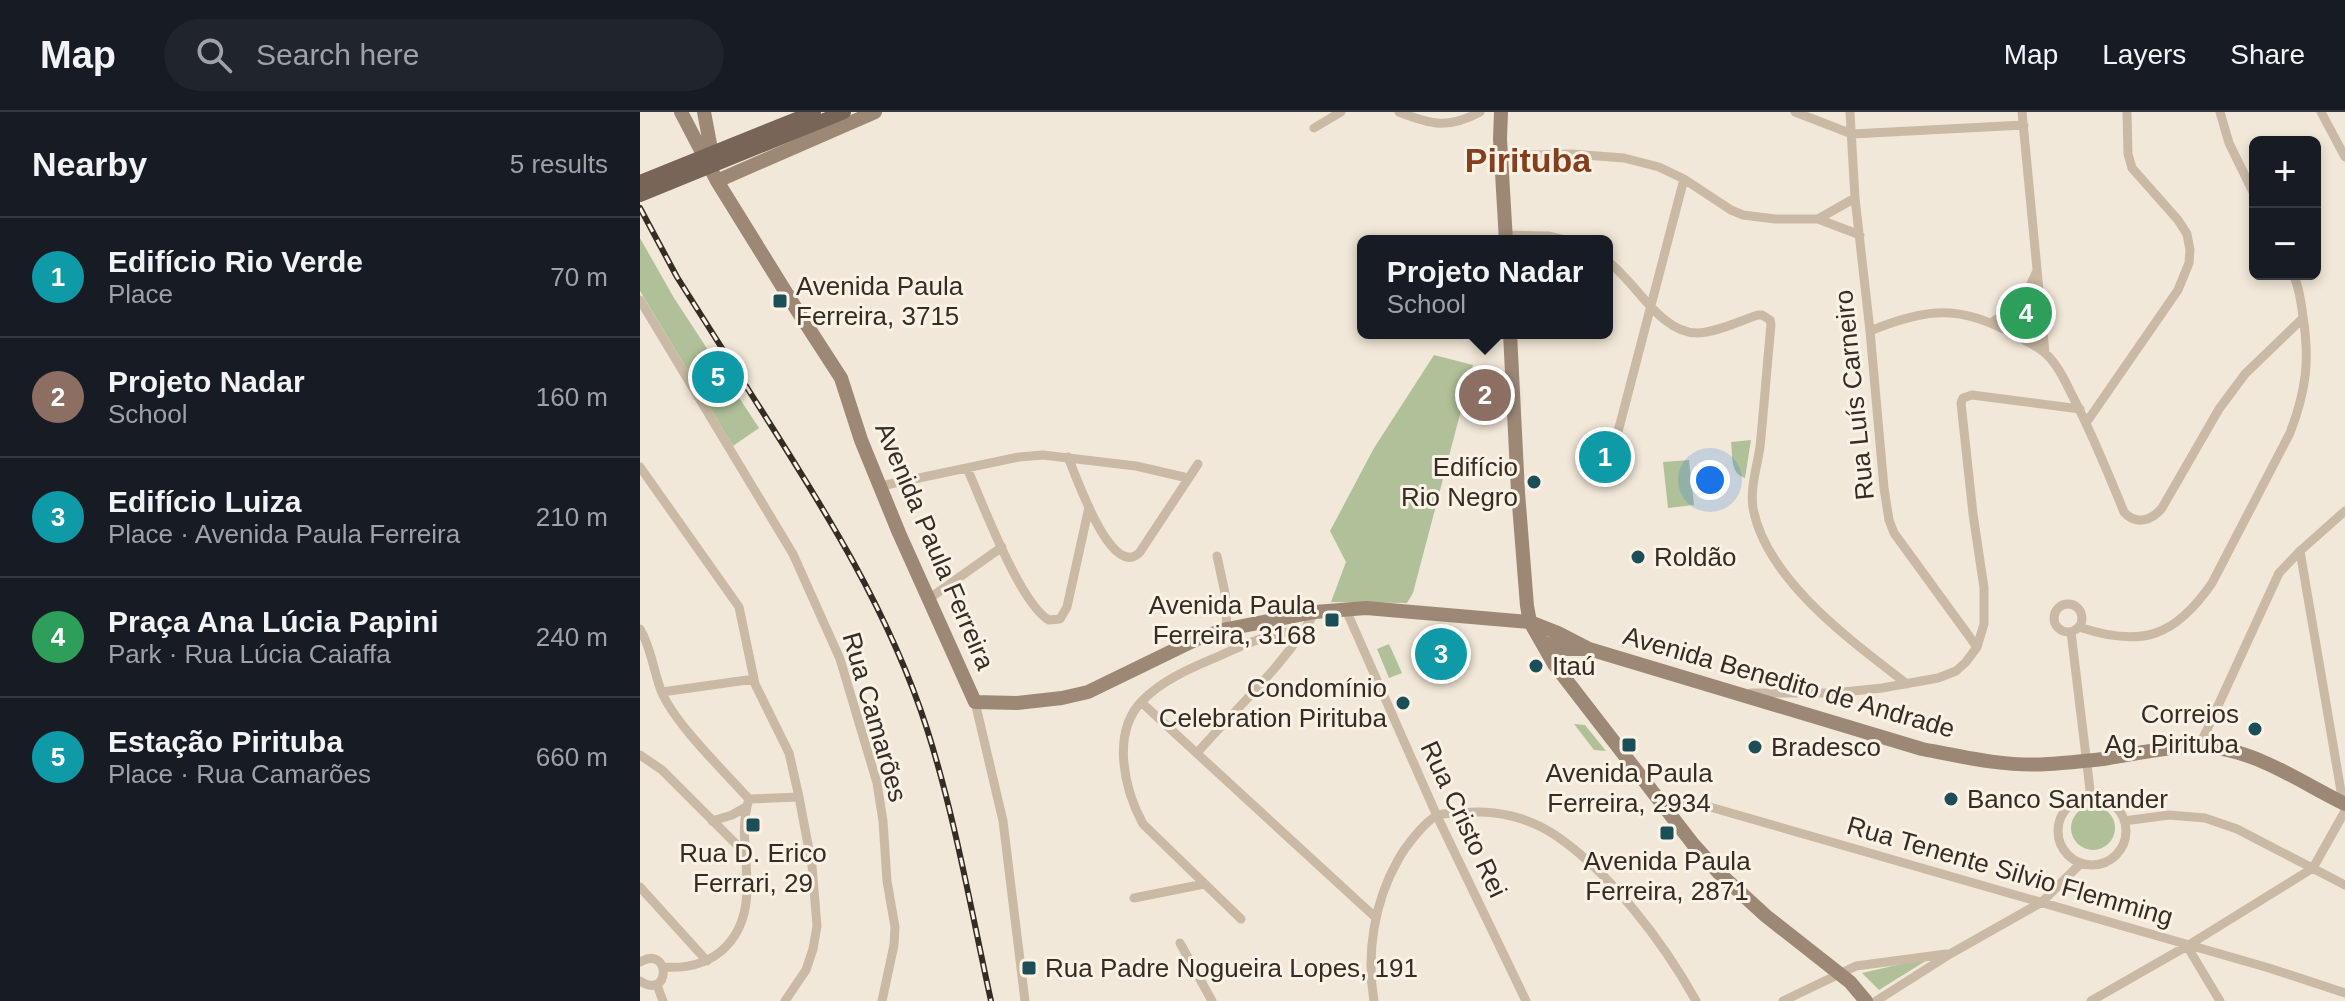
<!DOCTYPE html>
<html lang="en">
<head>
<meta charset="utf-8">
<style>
  body { margin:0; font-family:Arial,sans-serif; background:#20242c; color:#f1f3f6 }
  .controls { position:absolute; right:24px; top:24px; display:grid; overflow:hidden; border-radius:12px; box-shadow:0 4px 12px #0003 }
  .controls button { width:72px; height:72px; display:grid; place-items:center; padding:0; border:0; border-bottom:2px solid #363941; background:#171b24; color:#f1f3f6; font:40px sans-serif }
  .you { position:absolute; left:1070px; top:368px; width:28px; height:28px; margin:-20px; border:6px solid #fff; border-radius:50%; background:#1a73e8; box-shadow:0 0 0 12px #1a73e833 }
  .badge { display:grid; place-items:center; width:52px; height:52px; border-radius:50%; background:#1a73e8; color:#fff; font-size:26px; font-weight:700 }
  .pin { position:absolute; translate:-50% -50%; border:4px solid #fff; box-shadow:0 2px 8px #0006 }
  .popup { position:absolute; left:717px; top:123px; width:256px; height:104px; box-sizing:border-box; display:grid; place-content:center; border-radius:12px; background:#171b24; filter:drop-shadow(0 2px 6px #0005); font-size:26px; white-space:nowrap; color:#9ea1a6 }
  .popup b { font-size:30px; color:#f1f3f6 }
  .popup::after { content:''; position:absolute; left:50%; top:100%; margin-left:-16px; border:16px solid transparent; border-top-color:#171b24 }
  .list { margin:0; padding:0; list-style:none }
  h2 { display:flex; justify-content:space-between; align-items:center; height:104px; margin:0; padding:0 32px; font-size:34px }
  h2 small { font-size:26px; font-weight:400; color:#9ea1a6 }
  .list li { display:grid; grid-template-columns:52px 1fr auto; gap:24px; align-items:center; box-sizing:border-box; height:120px; padding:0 32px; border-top:2px solid #363941 }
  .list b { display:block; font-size:30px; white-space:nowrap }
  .list p { margin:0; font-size:26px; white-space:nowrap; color:#9ea1a6 }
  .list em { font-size:26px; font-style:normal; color:#9ea1a6 }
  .icon { flex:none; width:44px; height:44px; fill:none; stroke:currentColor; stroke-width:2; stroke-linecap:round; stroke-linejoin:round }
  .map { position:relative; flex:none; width:1705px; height:889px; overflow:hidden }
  header { display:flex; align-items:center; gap:48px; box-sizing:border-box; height:112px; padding:0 40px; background:#171b24; border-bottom:2px solid #363941 }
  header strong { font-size:38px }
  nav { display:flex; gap:44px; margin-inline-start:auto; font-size:28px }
  .search { width:560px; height:72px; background:#20242c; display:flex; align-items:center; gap:20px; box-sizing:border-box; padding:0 28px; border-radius:44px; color:#9ea1a6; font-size:30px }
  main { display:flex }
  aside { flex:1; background:#171b24 }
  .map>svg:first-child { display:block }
  .green { fill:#b0c199 }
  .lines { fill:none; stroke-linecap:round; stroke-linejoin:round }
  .street { stroke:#cab9a5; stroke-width:9 }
  .secondary { stroke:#9d8876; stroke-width:14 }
  .rail-casing { stroke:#352c26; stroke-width:6 }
  .rail { stroke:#f9f2e5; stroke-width:3; stroke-dasharray:9; stroke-linecap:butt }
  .primary-bridge { stroke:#786557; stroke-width:14 }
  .poi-dot { fill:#1b4e57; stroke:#f9f2e5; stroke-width:3 }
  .labels { text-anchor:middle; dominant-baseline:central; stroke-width:6; stroke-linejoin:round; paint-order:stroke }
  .poi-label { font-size:26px; fill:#352c26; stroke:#f9f2e5; text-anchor:start }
  .street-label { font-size:26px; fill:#352c26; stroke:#f9f2e5 }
  .district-label { font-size:34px; font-weight:bold; fill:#863f1e; stroke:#f9f2e5 }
</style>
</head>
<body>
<header>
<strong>Map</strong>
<div class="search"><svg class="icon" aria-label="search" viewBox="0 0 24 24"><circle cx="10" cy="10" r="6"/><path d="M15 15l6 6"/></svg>Search here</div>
<nav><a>Map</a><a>Layers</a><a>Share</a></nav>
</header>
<main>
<aside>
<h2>Nearby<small>5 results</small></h2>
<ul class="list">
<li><span class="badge" style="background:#0f9aa8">1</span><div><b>Edifício Rio Verde</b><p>Place</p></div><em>70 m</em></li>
<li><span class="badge" style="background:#8d6e63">2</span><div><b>Projeto Nadar</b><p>School</p></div><em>160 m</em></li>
<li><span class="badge" style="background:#0f9aa8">3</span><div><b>Edifício Luiza</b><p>Place · Avenida Paula Ferreira</p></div><em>210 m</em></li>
<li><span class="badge" style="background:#2e9e5b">4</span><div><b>Praça Ana Lúcia Papini</b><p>Park · Rua Lúcia Caiaffa</p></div><em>240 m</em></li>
<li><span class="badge" style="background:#0f9aa8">5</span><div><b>Estação Pirituba</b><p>Place · Rua Camarões</p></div><em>660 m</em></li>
</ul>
</aside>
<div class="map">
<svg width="1705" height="889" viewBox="0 0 1705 889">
  <rect width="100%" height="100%" fill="#f2e8d9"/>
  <path class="green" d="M0 126 34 186 119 316 93 334 0 179Z
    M1394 172 1400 232 1361 210 1384 193Z
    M794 243 833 253 773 481 767 491 691 490 706 450 690 419 734 336Z
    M1111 328 1105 366C1090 361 1093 347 1091 330Z
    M1049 348 1054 393 1028 396 1023 350Z
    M749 532 762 561 749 566 737 537Z
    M934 612 945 613 966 639 954 638Z
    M1431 716a22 22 0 1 1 44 0a22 22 0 1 1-44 0Z
    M1292 845 1239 878 1222 861Z"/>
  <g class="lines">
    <path class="street" d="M759 0C792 13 808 17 840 0
      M1155 0 1212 22 1384 13
      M1210 0 1215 86 1230 219 1244 376 1249 408 1254 421 1337 535
      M1382 0 1405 241
      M1580 0 1589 31 1615 84
      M1681 0 1705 45
      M674 16 701 0
      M861 44 932 42 984 46 1019 55 1044 67 1091 98 1103 103 1135 107H1178L1220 123
      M1178 107 1215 86
      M865 123 908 124 930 129
      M967 149C996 169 1020 222 1058 221 1078 220 1099 209 1118 203H1122L1130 208 1131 213C1127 254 1124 295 1120 335 1117 355 1110 376 1113 396 1126 468 1213 530 1267 572
      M0 188 153 442 200 547 237 671 243 709 247 769 255 815 254 833 242 889
      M1351 211 1382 190 1397 159
      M1230 219C1286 196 1320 192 1375 223 1385 229 1398 234 1406 242 1418 253 1425 269 1432 283 1452 321 1468 361 1484 400 1496 414 1512 408 1522 396L1579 297 1605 262 1663 206
      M1446 311 1538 178 1549 151 1550 138 1547 122 1538 108 1492 56 1488 42 1487 0
      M973 339 1044 67
      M428 345C436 364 472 470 500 440L558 352
      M0 355 99 495 115 572 149 641 159 685 172 754 177 814 173 837 166 858 145 889
      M327 356C342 390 380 492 409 508L420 507 427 495 449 395
      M241 374 379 345 403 343 496 354 548 366
      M1660 439 1703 691
      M577 444 585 481 587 517
      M290 486 362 435
      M1414 506a14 14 0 1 1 28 0a14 14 0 1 1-28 0Z
      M706 498 797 704 886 889
      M1439 515C1502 536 1535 525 1572 471L1650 321C1666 279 1670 249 1663 205 1661 190 1659 175 1653 162
      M0 517C12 537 13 559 22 581 37 614 83 658 109 687L159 685
      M1431 520 1451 686
      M22 580 114 567
      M1111 581H1194L1242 576 1298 566 1316 559 1326 550 1337 535 1344 512V476L1333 402 1321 291 1323 286 1332 283 1440 297
      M335 590 363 709 385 889
      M501 590 735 805
      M1559 635 1639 461 1660 439 1705 399
      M557 641C596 596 646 552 675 500
      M0 643 22 658 105 741
      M1418 719a34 34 0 1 1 68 0a34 34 0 1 1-68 0Z
      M1021 690 1036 688 1056 691 1629 856 1705 881
      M72 709 92 703 106 695
      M1484 709 1529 703 1565 706 1597 717 1705 773
      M0 775 67 849
      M494 786 564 772
      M601 807 503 712C484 677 471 621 502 589 522 568 551 556 577 545 605 532 634 519 666 518
      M540 831 572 889
      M1547 834 1580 889
      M0 850C31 832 31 889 0 869
      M23 855C76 859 108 826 107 773 107 744 100 715 109 687
      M17 873 23 889
      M734 889C726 842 734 790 758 748 765 735 785 709 798 703 805 701 815 701 822 701 854 697 888 705 915 723 970 760 1024 831 1056 889
      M1143 889 1216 854 1306 842
      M1236 889 1310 842 1402 790 1441 751
      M1451 889 1547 834 1673 756 1705 699"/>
    <path class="secondary" d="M41 0 77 69 155 195 201 266 221 328 259 421 335 590 377 591 422 586 448 580 557 527 587 517 675 500 726 496 890 510 918 521 949 537 1282 637C1323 645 1366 655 1408 652 1426 651 1445 649 1463 647 1502 641 1543 630 1583 637 1626 645 1666 673 1705 692
      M64 0 74 53
      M861 0 860 27 866 129
      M77 69 235 0
      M870 221 878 380 887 494 890 510 914 552 1053 732 1079 761 1126 804 1210 870 1226 889
      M902 530 922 537H944"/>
    <defs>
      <path id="rail" d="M0 96 37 165 97 260
        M106 274C175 383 247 492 287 617 315 705 331 798 351 889"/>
    </defs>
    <use href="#rail" class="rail-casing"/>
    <use href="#rail" class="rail"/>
    <path class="primary-bridge" d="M0 70 174 0
      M0 83 204 0"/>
  </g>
  <g class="poi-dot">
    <rect x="132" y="181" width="16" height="16" rx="4"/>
    <circle cx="894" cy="370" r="8"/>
    <circle cx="998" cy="445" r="8"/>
    <rect x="684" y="500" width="16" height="16" rx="4"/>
    <circle cx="896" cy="554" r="8"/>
    <circle cx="763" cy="591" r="8"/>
    <circle cx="1615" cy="617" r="8"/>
    <rect x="981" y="625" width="16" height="16" rx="4"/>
    <circle cx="1115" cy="635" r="8"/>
    <circle cx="1311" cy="687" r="8"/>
    <rect x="105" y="705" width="16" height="16" rx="4"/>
    <rect x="1019" y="713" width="16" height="16" rx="4"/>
    <rect x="381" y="848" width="16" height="16" rx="4"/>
  </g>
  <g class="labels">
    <g class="poi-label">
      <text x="156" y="174">Avenida Paula<tspan x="156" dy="30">Ferreira, 3715</tspan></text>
      <text x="878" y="355" text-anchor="end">Edifício<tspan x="878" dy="30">Rio Negro</tspan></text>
      <text x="1014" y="445">Roldão</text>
      <text x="676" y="493" text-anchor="end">Avenida Paula<tspan x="676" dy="30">Ferreira, 3168</tspan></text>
      <text x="912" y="554">Itaú</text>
      <text x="747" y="576" text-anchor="end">Condomínio<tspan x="747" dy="30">Celebration Pirituba</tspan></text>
      <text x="1599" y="602" text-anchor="end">Correios<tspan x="1599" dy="30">Ag. Pirituba</tspan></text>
      <text x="1131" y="635">Bradesco</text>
      <text x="989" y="661" text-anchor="middle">Avenida Paula<tspan x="989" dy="30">Ferreira, 2934</tspan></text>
      <text x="1327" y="687">Banco Santander</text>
      <text x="113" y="741" text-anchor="middle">Rua D. Erico<tspan x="113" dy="30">Ferrari, 29</tspan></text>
      <text x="1027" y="749" text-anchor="middle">Avenida Paula<tspan x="1027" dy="30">Ferreira, 2871</tspan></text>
      <text x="405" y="856">Rua Padre Nogueira Lopes, 191</text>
    </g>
    <g class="street-label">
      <text transform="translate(1214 283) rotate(-96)">Rua Luís Carneiro</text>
      <text transform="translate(295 434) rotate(67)">Avenida Paula Ferreira</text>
      <text transform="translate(1149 570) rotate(16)">Avenida Benedito de Andrade</text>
      <text transform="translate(235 605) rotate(74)">Rua Camarões</text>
      <text transform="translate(824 707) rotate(65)">Rua Cristo Rei</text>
      <text transform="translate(1370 759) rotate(16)">Rua Tenente Silvio Flemming</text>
    </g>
    <g class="district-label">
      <text x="888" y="48">Pirituba</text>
    </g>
  </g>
</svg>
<div class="controls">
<button>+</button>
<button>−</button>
</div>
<div class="you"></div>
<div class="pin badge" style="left:965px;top:345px;background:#0f9aa8">1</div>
<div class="pin badge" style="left:845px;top:283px;background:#8d6e63">2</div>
<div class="popup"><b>Projeto Nadar</b>School</div>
<div class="pin badge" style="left:801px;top:542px;background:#0f9aa8">3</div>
<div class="pin badge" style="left:1386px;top:201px;background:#2e9e5b">4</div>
<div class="pin badge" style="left:78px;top:265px;background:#0f9aa8">5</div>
</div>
</main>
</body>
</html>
